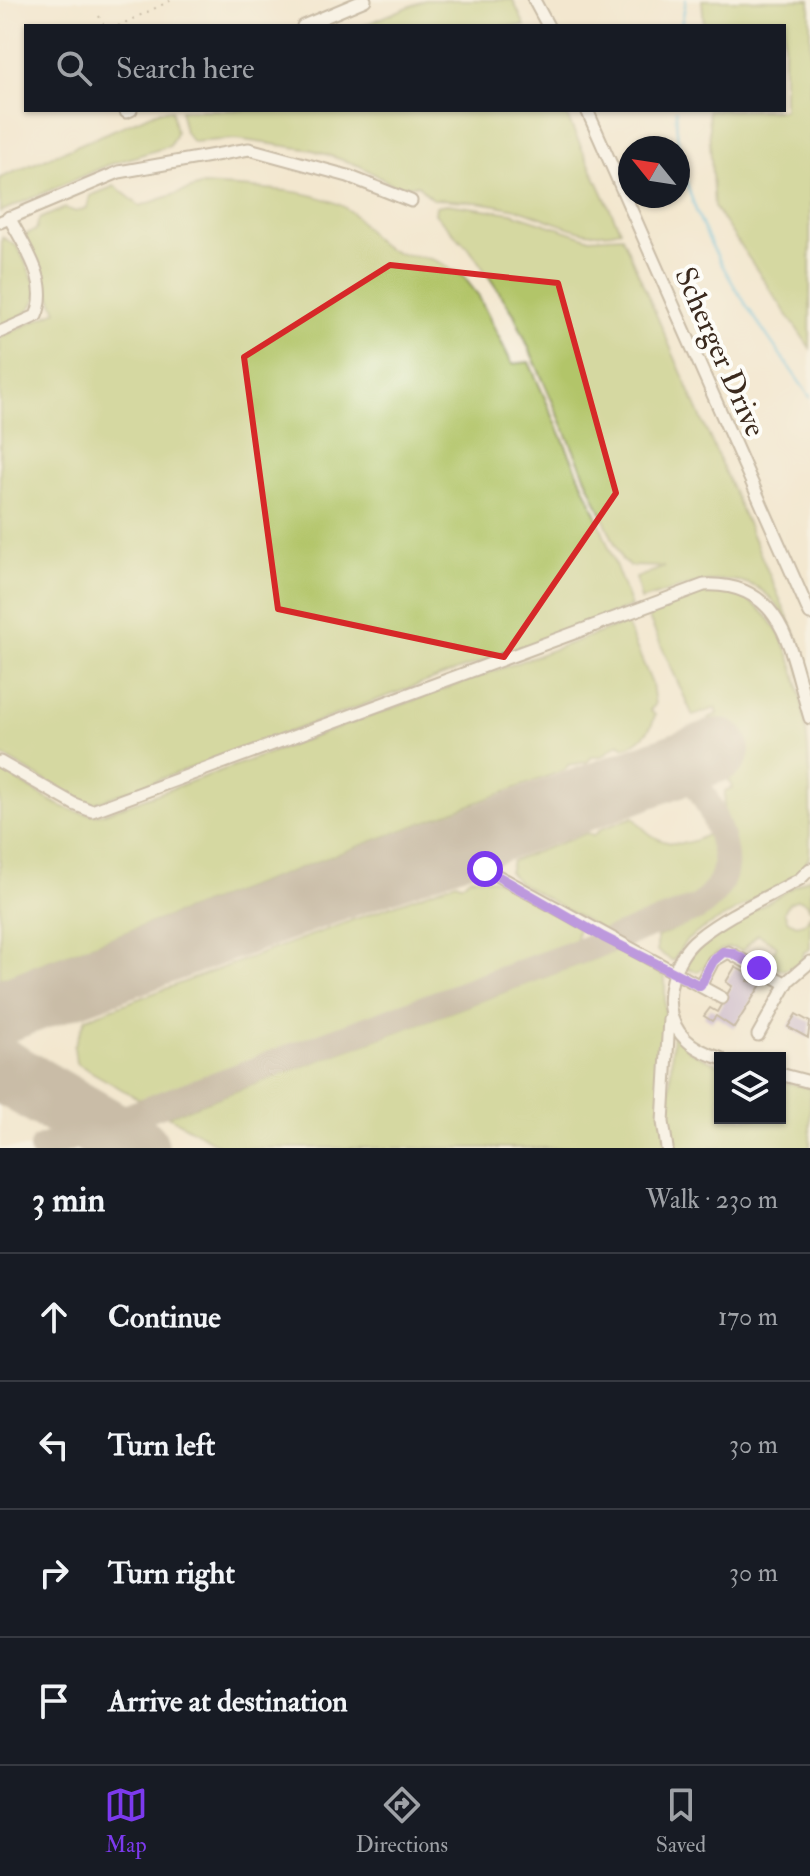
<!DOCTYPE html>
<html lang="en">
<head>
<meta charset="utf-8">
<style>
  body { margin:0; font-family:"IM FELL Double Pica",serif; background:#242831; color:#f1f3f6 }
  .controls { position:absolute; right:24px; bottom:24px; display:grid; overflow:hidden; border-radius:0px; box-shadow:0 2px 6px #0004 }
  .controls button { width:72px; height:72px; display:grid; place-items:center; padding:0; border:0; border-bottom:2px solid #363941; background:#171b24; color:#f1f3f6; font:40px sans-serif }
  .compass { position:absolute; left:618px; top:136px; width:72px; height:72px; border-radius:50%; background:#171b24; box-shadow:0 2px 6px #0004; rotate:300deg }
  .stop { position:absolute; width:24px; height:24px; margin:-18px; border:6px solid #7c3aed; border-radius:50%; background:#fff }
  .stop.end { background:#7c3aed; border-color:#fff; box-shadow:0 2px 8px #0008 }
  .list { margin:0; padding:0; list-style:none }
  h2 { display:flex; justify-content:space-between; align-items:center; height:104px; margin:0; padding:0 32px; font-size:34px }
  h2 small { font-size:26px; font-weight:400; color:#9ea1a6 }
  .list li { display:grid; grid-template-columns:52px 1fr auto; gap:24px; align-items:center; box-sizing:border-box; height:128px; padding:0 32px; border-top:2px solid #363941 }
  .list b { display:block; font-size:30px; white-space:nowrap }
  .list em { font-size:26px; font-style:normal; color:#9ea1a6 }
  .icon { flex:none; width:44px; height:44px; fill:none; stroke:currentColor; stroke-width:2; stroke-linecap:round; stroke-linejoin:round }
  .map { position:relative; flex:none; width:810px; height:1148px; overflow:hidden }
  .search { position:absolute; background:#171b24; box-shadow:0 2px 6px #0004; left:24px; right:24px; top:24px; height:88px; display:flex; align-items:center; gap:20px; box-sizing:border-box; padding:0 28px; border-radius:0px; color:#9ea1a6; font-size:30px }
  .sheet { height:616px; background:#171b24 }
  nav { display:flex; justify-content:space-around; align-items:center; box-sizing:border-box; height:112px; border-top:2px solid #363941; background:#171b24; font-size:22px; color:#9ea1a6 }
  nav a { display:grid; justify-items:center; gap:4px }
  nav .on { color:#7c3aed }
  .map>svg:first-child { display:block }
  .green { fill:#b2c569; stroke:#767844; stroke-width:2 }
  .lines { fill:none; stroke-linecap:round; stroke-linejoin:round }
  .stream { stroke:#62bce0; stroke-width:3 }
  .taxiway { stroke:#978876; stroke-width:26 }
  .runway { stroke:#978876; stroke-width:64 }
  .building { fill:#b09bd1 }
  .minor-casing { stroke:#978876; stroke-width:15 }
  .path { stroke:#978876; stroke-width:2; stroke-dasharray:2 6; stroke-linecap:butt }
  .minor { stroke:#fff; stroke-width:11 }
  .route { stroke:#7c3aed; stroke-width:10 }
  .marked { fill:none; stroke:#d62828; stroke-width:6; stroke-linejoin:round }
  .labels { text-anchor:middle; dominant-baseline:central; stroke-width:8; stroke-linejoin:round; paint-order:stroke }
  .street-label { font-size:30px; fill:#3b2a1e; stroke:#fdfcf7 }
</style>
</head>
<body>
<div class="map">
<svg width="810" height="1148" viewBox="0 0 810 1148">
  <rect width="100%" height="100%" fill="#fdfcf7"/>
  <filter id="ink" filterUnits="userSpaceOnUse"><feTurbulence type="fractalNoise" baseFrequency=".0125" numOctaves="2"/><feDisplacementMap in="SourceGraphic" scale="16" xChannelSelector="R" yChannelSelector="G"/><feConvolveMatrix kernelMatrix="1 2 1 2 8 2 1 2 1" color-interpolation-filters="sRGB"/></filter>
  <filter id="wash" filterUnits="userSpaceOnUse"><feTurbulence type="fractalNoise" baseFrequency=".006" numOctaves="4" result="noise"/><feDisplacementMap in="SourceGraphic" scale="32" xChannelSelector="R" yChannelSelector="G"/><feGaussianBlur stdDeviation="1.8" result="paint"/><feColorMatrix in="noise" values="0 0 0 0 0 0 0 0 0 0 0 0 0 0 0 0 0 1.4 0 .05"/><feComposite in="paint" operator="in"/></filter>
  <g filter="url(#wash)">
    <rect width="100%" height="100%" fill="#f3e7cf"/>
    <path class="green" d="M425 0H513L525 26H362Z
      M702 0H810V348L714 207 708 110H784V26H704Z
      M161 110H172L176 133 170 146 108 165 0 212V178Z
      M180 110H564L620 230C586 241 556 221 524 211 494 203 463 200 432 199L418 185 395 186 360 166 313 150 236 139 193 142 185 132Z
      M203 185C243 188 309 187 344 207 363 218 372 245 395 252 416 259 435 254 452 271H459L478 295 512 364 529 362 597 516 631 607 95 803 82 802 0 754V337L57 311 24 235 36 230 39 219 65 208 76 212 87 208 90 196 115 186 140 206Z
      M447 204 512 213 588 238 622 236 803 652 810 699C799 680 797 655 791 634 765 554 699 582 641 600L636 578 664 567 630 566 622 560 514 314 472 252 435 214 436 206Z
      M2 237 18 247 39 291C31 314 21 318 0 327Z
      M722 591C805 604 810 742 810 808 810 822 810 845 809 857 804 869 793 877 783 884L701 930 686 941 673 961 657 951V937L708 914 731 888 737 864 734 842 724 814 725 791 732 788 708 718 718 714 716 708 693 716 647 614 698 593Z
      M626 623 652 684 655 705 650 710 655 715C652 730 639 743 625 747L619 743 602 756H593L587 762 568 765 565 770 0 979V769C33 788 63 817 102 814Z
      M634 817C652 843 679 852 708 834 750 898 647 918 606 932L518 882 509 872 512 861 587 833 593 836 601 829Z
      M471 877 496 880 578 927 575 944 292 1048 286 1046V1050L144 1102 76 1063 74 1047 86 1018 456 882 461 884Z
      M810 877V910L807 903 798 899 789 903 784 912 788 921 797 925 806 922 810 915V949L804 952 802 962 784 970 766 964 777 946 758 934 742 951C718 940 714 960 698 972L687 969 686 961 708 938Z
      M613 952H621L665 977V1148H224L168 1116Z
      M673 1033 689 1051 720 1065V1118H780V1081L810 1088V1148H671L667 1138Z"/>
    <g class="lines">
      <path class="stream" d="M681 26 686 0
        M676 110C675 218 751 312 810 397"/>
      <path class="taxiway" d="M84 1134 108 1135 126 1142
        M42 1148 697 908C711 898 723 885 725 867 728 848 707 791 691 780 682 773 672 772 661 772"/>
      <path class="runway" d="M0 1012 718 750
        M0 1069 137 1148"/>
    </g>
    <g id="blocks">
      <path class="building" d="M735 967 751 976 748 981 762 983 734 1028 716 1016 712 1021 704 1016 710 1008 717 1012 732 986 726 982Z
        M796 1014 810 1022 808 1038 788 1027Z"/>
    </g>
  </g>
  <g filter="url(#ink)">
    <use href="#blocks" fill-opacity="0" stroke="#978876" stroke-width="2"/>
    <g class="lines">
      <defs>
        <path id="minor" d="M534 0 548 26
          M303 26 365 0
          M587 110 810 614
          M126 112 131 110
          M0 222 119 172 249 149 348 176 411 201
          M0 332 36 316C51 282 25 248 9 217
          M0 762 74 804 92 811 704 585C787 581 791 657 810 718
          M485 869 722 998
          M700 986 713 961 728 952 787 984
          M758 1035 789 980 810 962
          M720 1058C681 1046 662 1020 672 980 677 963 684 949 698 938 728 914 766 898 800 879L810 869
          M780 1074 810 1082
          M667 1148 663 1122 669 1019"/>
      </defs>
      <use href="#minor" class="minor-casing"/>
      <path class="path" d="M99 16 104 26
        M118 26 172 0"/>
      <use href="#minor" class="minor"/>
    </g>
  </g>
  <g class="lines" filter="url(#ink)">
    <path class="route" d="M485 869 603 937 700 986 713 961 723 952 732 953 759 968"/>
  </g>
  <path d="M0 0H810V1148H0ZM390 265 558 283 616 493 504 657 278 609 244 357Z" fill="#f3e7cf" fill-opacity=".55" fill-rule="evenodd"/>
  <path class="marked" d="M390 265 558 283 616 493 504 657 278 609 244 357Z"/>
  <g class="labels">
    <g class="street-label">
      <text transform="translate(720 352) rotate(66)">Scherger Drive</text>
    </g>
  </g>
</svg>
<div class="controls">
<button><svg class="icon" aria-label="layers" viewBox="0 0 24 24"><path d="M12 4l9 5-9 5-9-5zM3 14l9 5 9-5"/></svg></button>
</div>
<svg class="compass" viewBox="-18 -18 36 36"><path d="M0-13l5 13h-10z" fill="#e53935"/><path d="M0 13l5-13h-10z" fill="#9ea1a6"/></svg>
<div class="stop" style="left:485px;top:869px"></div>
<div class="stop end" style="left:759px;top:968px"></div>
<div class="search"><svg class="icon" aria-label="search" viewBox="0 0 24 24"><circle cx="10" cy="10" r="6"/><path d="M15 15l6 6"/></svg>Search here</div>
</div>
<section class="sheet">
<h2>3 min<small>Walk · 230 m</small></h2>
<ul class="list">
<li><svg class="icon" aria-label="ahead" viewBox="0 0 24 24"><path d="M12 20V5M6 11l6-6 6 6"/></svg><div><b>Continue</b></div><em>170 m</em></li>
<li><svg class="icon" aria-label="left" viewBox="0 0 24 24"><path d="M17 20v-9H6M10 6l-5 5 5 5"/></svg><div><b>Turn left</b></div><em>30 m</em></li>
<li><svg class="icon" aria-label="right" viewBox="0 0 24 24"><path d="M7 20v-9h11M14 6l5 5-5 5"/></svg><div><b>Turn right</b></div><em>30 m</em></li>
<li><svg class="icon" aria-label="arrive" viewBox="0 0 24 24"><path d="M6 21V4h12l-3 4 3 4H6"/></svg><div><b>Arrive at destination</b></div></li>
</ul>
</section>
<nav>
<a class="on"><svg class="icon" aria-label="map" viewBox="0 0 24 24"><path d="M3 6l6-2 6 2 6-2v14l-6 2-6-2-6 2zM9 4v14M15 6v14"/></svg>Map</a>
<a><svg class="icon" aria-label="directions" viewBox="0 0 24 24"><path d="M12 3l9 9-9 9-9-9zM9 14v-3h6M13 9l2 2-2 2"/></svg>Directions</a>
<a><svg class="icon" aria-label="saved" viewBox="0 0 24 24"><path d="M7 4h10v16l-5-4-5 4z"/></svg>Saved</a>
</nav>
</body>
</html>
